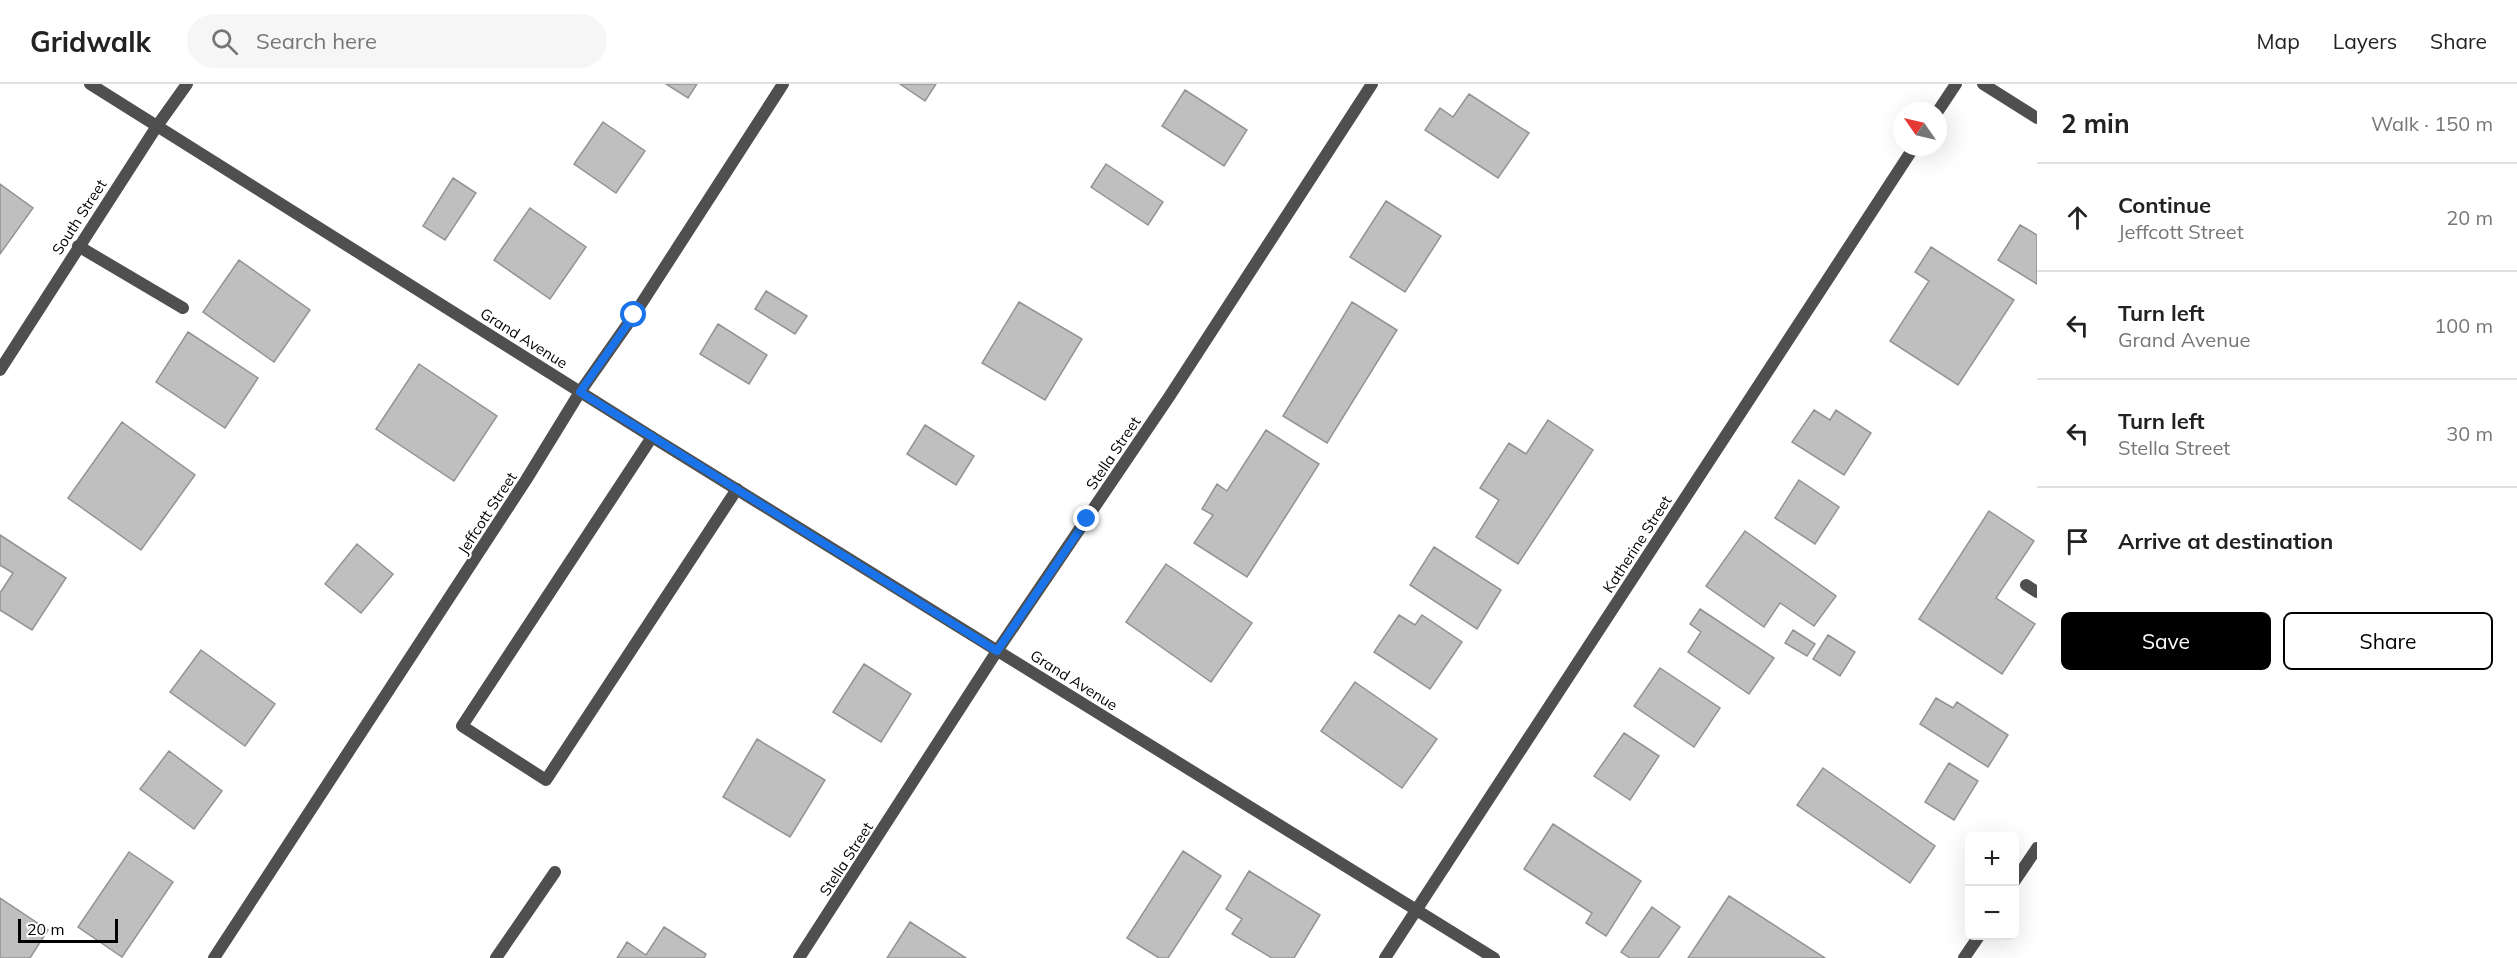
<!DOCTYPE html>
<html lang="en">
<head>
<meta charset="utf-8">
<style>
  body { margin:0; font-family:Mulish,sans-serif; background:#f6f6f6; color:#222 }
  .controls { position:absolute; right:18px; bottom:18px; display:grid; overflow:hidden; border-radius:9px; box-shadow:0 6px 24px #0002 }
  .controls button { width:54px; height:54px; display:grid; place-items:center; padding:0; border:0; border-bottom:2px solid #e0e0e0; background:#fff; color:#222; font:30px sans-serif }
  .compass { position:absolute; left:1893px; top:18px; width:54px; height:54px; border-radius:50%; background:#fff; box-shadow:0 6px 24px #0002; rotate:304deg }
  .scale { position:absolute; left:18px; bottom:15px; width:100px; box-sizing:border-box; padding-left:6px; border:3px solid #000; border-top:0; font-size:16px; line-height:21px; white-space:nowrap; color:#000; -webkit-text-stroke:4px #fff; paint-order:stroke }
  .stop { position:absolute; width:18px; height:18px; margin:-14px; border:4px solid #1a73e8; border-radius:50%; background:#fff }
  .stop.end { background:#1a73e8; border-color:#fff; box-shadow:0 2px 6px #0008 }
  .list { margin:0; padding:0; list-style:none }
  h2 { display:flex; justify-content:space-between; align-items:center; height:78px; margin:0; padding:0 24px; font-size:26px }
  h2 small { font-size:20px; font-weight:400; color:#767676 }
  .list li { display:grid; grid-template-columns:39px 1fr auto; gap:18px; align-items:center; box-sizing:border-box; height:108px; padding:0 24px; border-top:2px solid #e0e0e0 }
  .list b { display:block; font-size:22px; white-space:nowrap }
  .list p { margin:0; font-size:20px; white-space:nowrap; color:#767676 }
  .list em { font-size:20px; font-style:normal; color:#767676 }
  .actions { display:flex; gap:12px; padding:18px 24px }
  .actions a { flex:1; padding:14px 0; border:2px solid #000; border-radius:9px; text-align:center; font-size:21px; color:#000 }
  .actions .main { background:#000; color:#fff }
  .icon { flex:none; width:33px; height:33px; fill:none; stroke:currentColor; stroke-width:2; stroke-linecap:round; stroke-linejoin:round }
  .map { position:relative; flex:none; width:2037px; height:874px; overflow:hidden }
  header { display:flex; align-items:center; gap:36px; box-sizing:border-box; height:84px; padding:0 30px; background:#fff; border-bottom:2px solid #e0e0e0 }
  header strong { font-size:28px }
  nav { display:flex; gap:33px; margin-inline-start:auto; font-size:21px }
  .search { width:420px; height:54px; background:#f6f6f6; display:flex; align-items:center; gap:15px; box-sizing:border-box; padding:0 21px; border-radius:33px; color:#767676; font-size:22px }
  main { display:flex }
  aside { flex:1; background:#fff }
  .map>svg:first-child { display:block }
  .building { fill:#bfbfbf; stroke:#939393; stroke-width:1.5 }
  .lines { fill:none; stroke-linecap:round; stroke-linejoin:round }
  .service { stroke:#4f4f4f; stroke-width:12 }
  .minor { stroke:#4f4f4f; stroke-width:12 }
  .tertiary { stroke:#4f4f4f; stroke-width:12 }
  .route { stroke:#1a73e8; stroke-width:8 }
  .labels { text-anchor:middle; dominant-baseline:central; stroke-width:4.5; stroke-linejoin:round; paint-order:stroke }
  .street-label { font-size:15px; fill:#000; stroke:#fff }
</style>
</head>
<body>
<header>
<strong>Gridwalk</strong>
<div class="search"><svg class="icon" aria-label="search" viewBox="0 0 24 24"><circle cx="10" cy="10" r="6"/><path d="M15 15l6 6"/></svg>Search here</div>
<nav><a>Map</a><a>Layers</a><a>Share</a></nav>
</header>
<main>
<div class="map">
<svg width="2037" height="874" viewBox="0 0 2037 874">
  <rect width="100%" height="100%" fill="#fff"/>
  <path class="building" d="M666 0H697L688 14Z
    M900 0H936L925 17Z
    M1185 6 1247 46 1224 82 1162 42Z
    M1469 10 1529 49 1498 94 1425 46 1440 24 1453 33Z
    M603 38 645 67 616 109 574 80Z
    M1106 80 1163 118 1148 141 1091 103Z
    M453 94 476 109 445 156 423 142Z
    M0 100 33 124 0 170Z
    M1386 117 1441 152 1405 208 1350 173Z
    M530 124 586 163 550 215 494 176Z
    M2020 141 2037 151V200L1998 176Z
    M1931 163 2014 216 1958 301 1890 257 1929 197 1915 188Z
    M239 176 310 226 274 278 203 228Z
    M766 207 807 232 795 250 755 225Z
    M1019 218 1082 255 1045 316 982 279Z
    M1352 218 1397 246 1327 359 1283 332Z
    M718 240 767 271 749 300 700 270Z
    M188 248 258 294 225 344 156 298Z
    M419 280 497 332 454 397 376 345Z
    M1814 326 1830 336 1836 326 1871 349 1844 391 1792 358Z
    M1548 336 1593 366 1518 480 1476 453 1499 416 1480 404 1509 359 1526 370Z
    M122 338 195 391 141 466 68 414Z
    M925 341 974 372 956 401 907 370Z
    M1266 346 1319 380 1247 493 1194 459 1213 431 1202 425 1217 400 1227 407Z
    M1799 396 1839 423 1815 460 1775 434Z
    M1989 427 2034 457 1996 514 2035 540 2002 590 1919 535Z
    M1745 447 1836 512 1814 542 1780 519 1764 543 1706 502Z
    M0 451 66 494 32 546 0 526V509L13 489 0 481Z
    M357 460 393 490 361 529 325 500Z
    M1434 463 1501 506 1477 545 1410 501Z
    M1166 480 1252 539 1211 598 1126 538Z
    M1700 525 1774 574 1749 610 1688 568 1701 548 1690 540Z
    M1399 531 1415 541 1422 531 1462 558 1430 605 1374 568Z
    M1793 546 1815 560 1807 572 1785 559Z
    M1828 551 1855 568 1840 592 1813 575Z
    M201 566 275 620 245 662 170 608Z
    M864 580 911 610 881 658 833 628Z
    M1660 584 1720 624 1694 663 1634 622Z
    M1355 598 1437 655 1402 704 1321 647Z
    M1936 614 1953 624 1957 618 2008 651 1988 683 1920 640Z
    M1624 649 1659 672 1630 716 1594 692Z
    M757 655 825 696 790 753 723 713Z
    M169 667 222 707 194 745 140 705Z
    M1949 679 1978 697 1954 736 1925 718Z
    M1823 684 1935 762 1910 799 1797 721Z
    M1553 740 1641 797 1606 852 1586 839 1592 829 1524 785Z
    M1183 767 1221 792 1168 874H1159L1127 854Z
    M129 768 173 798 122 873 78 843Z
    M1249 787 1320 831 1294 874H1272L1232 850 1242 835 1226 825Z
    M1729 812 1825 874H1688Z
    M0 814 48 846 30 874H0Z
    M1652 823 1680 843 1658 874H1630L1621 868Z
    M910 838 966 874H887Z
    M664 843 706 870 704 874H617L627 858 646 871Z"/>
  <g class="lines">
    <path class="service" d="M78 162 183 224
      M652 353 462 642 546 696 737 405
      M2026 501 2037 508
      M496 874 555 788"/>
    <path class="minor" d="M90 0 652 353 1494 874
      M1938 27 1956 0
      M0 286 157 42 187 0
      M2014 798 2037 764
      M214 874 526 396 580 308 634 231 783 0
      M799 874 997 567 1169 313 1372 0
      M1385 874 1914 63
      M1964 874 1979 852"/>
    <path class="tertiary" d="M1983 0 2037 34"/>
  </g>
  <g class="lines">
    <path class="route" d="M634 231 580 308 997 567 1087 435"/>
  </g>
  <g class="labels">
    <g class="street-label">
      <text transform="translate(79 133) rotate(-57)">South Street</text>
      <text transform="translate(524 254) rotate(32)">Grand Avenue</text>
      <text transform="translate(1113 369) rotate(-56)">Stella Street</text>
      <text transform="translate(487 429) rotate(-57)">Jeffcott Street</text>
      <text transform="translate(1637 460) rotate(-57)">Katherine Street</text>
      <text transform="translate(1074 596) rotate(32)">Grand Avenue</text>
      <text transform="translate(846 775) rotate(-57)">Stella Street</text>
    </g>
  </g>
</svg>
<div class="controls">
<button>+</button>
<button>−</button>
</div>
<svg class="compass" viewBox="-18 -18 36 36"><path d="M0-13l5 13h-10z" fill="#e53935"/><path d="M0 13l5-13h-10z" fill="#767676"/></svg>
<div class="scale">20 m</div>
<div class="stop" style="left:634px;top:231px"></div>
<div class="stop end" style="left:1087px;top:435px"></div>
</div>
<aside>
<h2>2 min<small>Walk · 150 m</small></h2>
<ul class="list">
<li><svg class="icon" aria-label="ahead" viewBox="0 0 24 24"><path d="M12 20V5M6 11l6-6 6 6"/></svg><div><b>Continue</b><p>Jeffcott Street</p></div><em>20 m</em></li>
<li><svg class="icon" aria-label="left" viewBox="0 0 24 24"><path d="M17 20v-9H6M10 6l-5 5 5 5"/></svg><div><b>Turn left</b><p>Grand Avenue</p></div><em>100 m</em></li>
<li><svg class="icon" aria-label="left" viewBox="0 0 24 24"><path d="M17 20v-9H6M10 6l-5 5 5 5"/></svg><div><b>Turn left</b><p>Stella Street</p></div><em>30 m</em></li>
<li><svg class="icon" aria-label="arrive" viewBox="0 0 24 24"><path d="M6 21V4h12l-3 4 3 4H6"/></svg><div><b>Arrive at destination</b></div></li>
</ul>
<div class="actions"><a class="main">Save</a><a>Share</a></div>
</aside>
</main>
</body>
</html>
